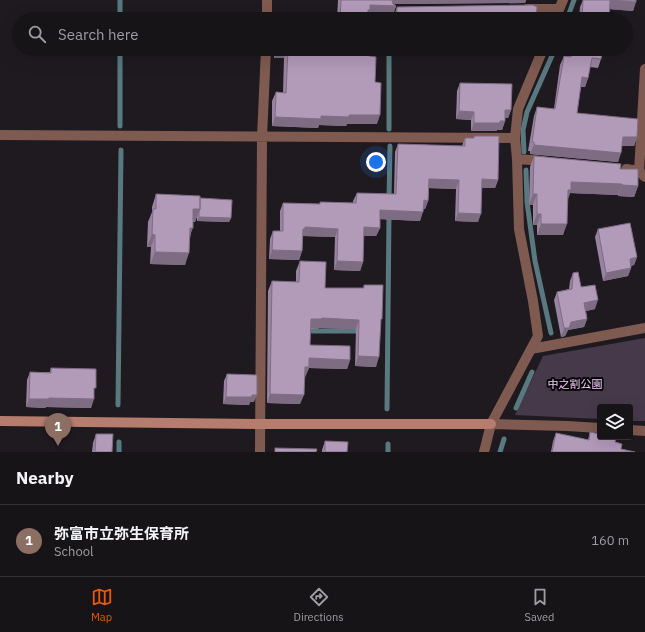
<!DOCTYPE html>
<html lang="en">
<head>
<meta charset="utf-8">
<style>
  body { margin:0; font-family:"IBM Plex Sans","Noto Sans JP",sans-serif; background:#242125; color:#f1f3f6 }
  .controls { position:absolute; right:12px; bottom:12px; display:grid; overflow:hidden; border-radius:4px; box-shadow:0 4px 16px #0002 }
  .controls button { width:36px; height:36px; display:grid; place-items:center; padding:0; border:0; border-bottom:1px solid #363337; background:#171418; color:#f1f3f6; font:20px sans-serif }
  .you { position:absolute; left:376px; top:162px; width:14px; height:14px; margin:-10px; border:3px solid #fff; border-radius:50%; background:#1a73e8; box-shadow:0 0 0 6px #1a73e833 }
  .badge { display:grid; place-items:center; width:26px; height:26px; border-radius:50%; background:#ea580c; color:#fff; font-size:13px; font-weight:700 }
  .pin { position:absolute; translate:-50% -33px; filter:drop-shadow(0 1px 2px #0008) }
  .pin::after { content:''; position:absolute; top:21px; width:14px; height:12px; background:inherit; clip-path:polygon(0 0,100% 0,50% 100%) }
  .list { margin:0; padding:0; list-style:none }
  h2 { display:flex; justify-content:space-between; align-items:center; height:52px; margin:0; padding:0 16px; font-size:17px }
  h2 small { font-size:13px; font-weight:400; color:#9e9ea2 }
  .list li { display:grid; grid-template-columns:26px 1fr auto; gap:12px; align-items:center; box-sizing:border-box; height:72px; padding:0 16px; border-top:1px solid #363337 }
  .list b { display:block; font-size:15px; white-space:nowrap }
  .list p { margin:0; font-size:13px; white-space:nowrap; color:#9e9ea2 }
  .list em { font-size:13px; font-style:normal; color:#9e9ea2 }
  .icon { flex:none; width:22px; height:22px; fill:none; stroke:currentColor; stroke-width:2; stroke-linecap:round; stroke-linejoin:round }
  .map { position:relative; flex:none; width:645px; height:452px; overflow:hidden }
  .search { position:absolute; background:#171418; box-shadow:0 4px 16px #0002; left:12px; right:12px; top:12px; height:44px; display:flex; align-items:center; gap:10px; box-sizing:border-box; padding:0 14px; border-radius:22px; color:#9e9ea2; font-size:15px }
  .sheet { height:124px; background:#171418 }
  nav { display:flex; justify-content:space-around; align-items:center; box-sizing:border-box; height:56px; border-top:1px solid #363337; background:#171418; font-size:11px; color:#9e9ea2 }
  nav a { display:grid; justify-items:center; gap:2px }
  nav .on { color:#ea580c }
  .map>svg:first-child { display:block }
  .green { fill:#463a4a }
  .lines { fill:none; stroke-linecap:round; stroke-linejoin:round }
  .stream { stroke:#597880; stroke-width:5 }
  .lane { stroke:#7e5a50; stroke-width:8 }
  .street { stroke:#7e5a50; stroke-width:10 }
  .secondary { stroke:#b67c6d; stroke-width:10 }
  .wall { fill:#99849f }
  .shaded-wall { fill:#7d6c82 }
  .building { fill:#b29ab9; stroke:#7d6c82 }
  .labels { text-anchor:middle; dominant-baseline:central; stroke-width:4; stroke-linejoin:round; paint-order:stroke }
  .park-label { font-size:11px; fill:#f2c9fc; stroke:#080608 }
</style>
</head>
<body>
<div class="map">
<svg width="645" height="452" viewBox="0 0 645 452">
  <rect width="100%" height="100%" fill="#1f1a20"/>
  <path class="green" d="M645 338V421H630V407H600V419L515 415 543 356Z"/>
  <g class="lines">
    <path class="stream" d="M120 19V0
      M389 19V0
      M567 19 574 0
      M120 126V49
      M389 129V49
      M524 152 523 130 527 112 555 49
      M526 170 527 202 535 261 551 333
      M389 200 390 146
      M312 331H361
      M118 405 121 150
      M516 408 532 372
      M387 409 389 214
      M388 444V452
      M119 452V442
      M500 452 504 439"/>
    <path class="lane" d="M527 8H560"/>
    <path class="street" d="M267 19V0
      M555 19 563 0
      M0 135 515 138
      M517 159 544 161
      M626 169 639 171 645 177
      M639 171 645 69
      M531 349 645 328
      M491 424 567 426 600 428
      M630 430 645 431
      M260 452 262 137 266 49
      M484 452 491 424 538 336 533 301 519 229 517 159 515 138 518 109 543 49"/>
    <path class="secondary" d="M0 421 260 424H491"/>
  </g>
  <path class="wall" d="M338 0H526L525 3 394 4 396 6 393 15 369 14 368 19H337Z
    M583 0H636L633 11 610 9 609 19H579L580 7Z
    M397 7 536 19H394V16Z
    M275 49H369V56L375 82 377 124H347L346 126 319 125 318 128 272 126V101L276 92 283 93 284 58H274Z
    M571 49H603L601 59 598 68 590 67 588 78 585 87H581L577 113 637 137 634 146H622L618 162 530 154V151H528L534 116 537 107 554 109 560 65 564 56H569Z
    M460 83 511 110 508 118H505V121L502 130H497V131H471V120L456 119 457 91Z
    M474 136 498 180 495 188H482L478 222 455 221 456 189 429 188 428 201 425 209H423L420 221 380 219V228L376 236H364L363 262 360 271 334 270 335 237 303 236 302 251 299 260 269 259 270 239 273 231H280V211L283 203 320 204V202L353 203V201L357 193 394 194 395 152 398 144 462 146 465 138H473Z
    M534 156 620 169 638 186 634 197 618 196V195L570 193 568 199 563 235H537V225H533V205H529L530 167Z
    M156 194 200 198 231 218 229 222 197 221V216L195 222H193L185 265 150 264 151 247H147L148 222 152 212V207Z
    M598 229 637 257 634 265 631 266V268L628 276 603 281 595 237Z
    M300 261 325 288H363L364 285 381 323 376 367 355 366 356 329 319 328 318 329H310V345L350 360 347 369 309 368 305 377 300 404 267 403 268 291 272 281 296 282V271Z
    M573 273 595 309 586 311 587 319 584 327 568 330 565 336 561 337 554 300 557 292 569 289 570 281Z
    M51 368 94 393 91 408 46 407 45 408 26 407 27 380 30 372H50Z
    M227 374 254 402H250L249 405 223 404 224 381Z
    M590 432 615 442 621 449 635 452H551L553 441 556 433 588 440Z
    M96 434 112 452H92L93 443Z
    M325 441 347 452H322V450Z"/>
  <path class="shaded-wall" d="M392 0H526L525 3 394 4 391 6H396L393 15 369 14 367 19 368 10 370 5Z
    M610 0 636 2 633 11 607 9Z
    M278 49H288L284 58H274Z
    M582 77 588 78 585 87 579 86Z
    M505 110H511L508 118H502Z
    M459 111 474 112 471 120 456 119Z
    M349 115H380L377 124H347L346 126 319 125 318 128 272 126 275 117 321 116Z
    M500 121H505L502 130H497V131H471L474 123Z
    M623 137H637L634 146H620Z
    M534 145 621 153 618 162 530 154Z
    M429 179 459 180 456 189 426 188Z
    M482 179 498 180 495 188H479Z
    M571 182 622 184 618 195 570 193 567 201H564Z
    M622 185 638 186 634 197 618 196Z
    M533 194H537L533 205H529Z
    M424 200 428 201 425 209H421Z
    M193 209H200L195 222 189 221Z
    M380 210 423 212 420 221 377 219Z
    M458 213 481 214 478 222 455 221Z
    M537 214H541L537 225H533Z
    M199 217 231 218 229 222 197 221Z
    M541 224H567L563 235H537Z
    M305 227 338 229 335 237 303 236V229Z
    M364 227 380 228 376 236H361Z
    M190 228H193L188 240Z
    M152 234 155 235 151 247H147Z
    M272 250 302 251 299 260 269 259Z
    M155 252 189 253 185 265 150 264Z
    M637 257 634 265 627 266 630 259Z
    M337 261 363 262 360 271 334 270Z
    M631 268 628 276 603 281 606 273Z
    M598 300 595 309 581 312 584 303Z
    M322 318 359 320 356 329 319 328 318 329 307 328 311 319Z
    M587 319 584 327 568 330 565 336 561 337 564 328 571 322Z
    M358 356 379 357 376 367 355 366Z
    M309 358 350 360 347 369 309 368 305 377H302L305 367Z
    M270 394 304 395 300 404 267 403Z
    M252 395H257L254 402H250L249 405 223 404 226 397Z
    M49 398 94 399 91 408 46 407 45 408 26 407 29 399Z"/>
  <path class="building" d="M341 0H392L393 4 396 6 370 5V10H368V19H340Z
    M583 0H610L609 19H582Z
    M611 0H636V2Z
    M533 5 537 7 536 19H397V7Z
    M278 49H369V56L376 57 375 82 381 83 380 115H349V117L321 116V119L275 117 276 92 286 93 288 49Z
    M573 49H603L601 59 592 58 588 78 582 77 577 113 638 119 637 137H623L621 153 534 145V142H532L537 107 555 109 564 56 571 57Z
    M460 83 512 84 511 110H505V121H500V123H474V112L459 111Z
    M474 136H499L498 180 482 179 481 214 458 213 459 180 429 179 428 201 424 200 423 212 380 210V228L364 227 363 262 337 261 338 229 305 227V229H303L302 251 272 250 273 231H283V203L320 204V202L356 203 357 193 396 194 398 144 465 146V138H474Z
    M534 156 621 164 620 169H638V186L622 185V184L571 182V190H568L567 224H541V214H537V194H533Z
    M156 194 200 196V209H193V228H190L189 253 155 252V235L152 234 153 209H156Z
    M200 198 232 200 231 218 199 217V212L200 209Z
    M630 223 637 257 630 259 631 268 606 273 598 229Z
    M300 261 326 262 325 288H364V285H383L382 319H381L379 357 358 356 359 320 322 318V319H311L310 345 350 346V360L309 358V367H305L304 395 270 394 272 281 299 282Z
    M578 272 581 287 595 285 598 300 584 303 587 319 571 322 569 328H564L557 292 572 289 573 273Z
    M51 368 96 369V388H94V399L49 398 48 399H29L30 372 51 373Z
    M227 374 257 375V395H252V397H226Z
    M590 432 600 434V437H616L615 442 622 444 621 449 635 452H552L556 433 589 440Z
    M96 434H113L112 452H95Z
    M325 441 348 442 347 452H325Z
    M275 448 317 449 316 452H275Z"/>
  <g class="labels">
    <g class="park-label">
      <text x="575" y="384">中之割公園</text>
    </g>
  </g>
</svg>
<div class="controls">
<button><svg class="icon" aria-label="layers" viewBox="0 0 24 24"><path d="M12 4l9 5-9 5-9-5zM3 14l9 5 9-5"/></svg></button>
</div>
<div class="you"></div>
<div class="pin badge" style="left:58px;top:446px;background:#8d6e63">1</div>
<div class="search"><svg class="icon" aria-label="search" viewBox="0 0 24 24"><circle cx="10" cy="10" r="6"/><path d="M15 15l6 6"/></svg>Search here</div>
</div>
<section class="sheet">
<h2>Nearby<small></small></h2>
<ul class="list">
<li><span class="badge" style="background:#8d6e63">1</span><div><b>弥富市立弥生保育所</b><p>School</p></div><em>160 m</em></li>
</ul>
</section>
<nav>
<a class="on"><svg class="icon" aria-label="map" viewBox="0 0 24 24"><path d="M3 6l6-2 6 2 6-2v14l-6 2-6-2-6 2zM9 4v14M15 6v14"/></svg>Map</a>
<a><svg class="icon" aria-label="directions" viewBox="0 0 24 24"><path d="M12 3l9 9-9 9-9-9zM9 14v-3h6M13 9l2 2-2 2"/></svg>Directions</a>
<a><svg class="icon" aria-label="saved" viewBox="0 0 24 24"><path d="M7 4h10v16l-5-4-5 4z"/></svg>Saved</a>
</nav>
</body>
</html>
